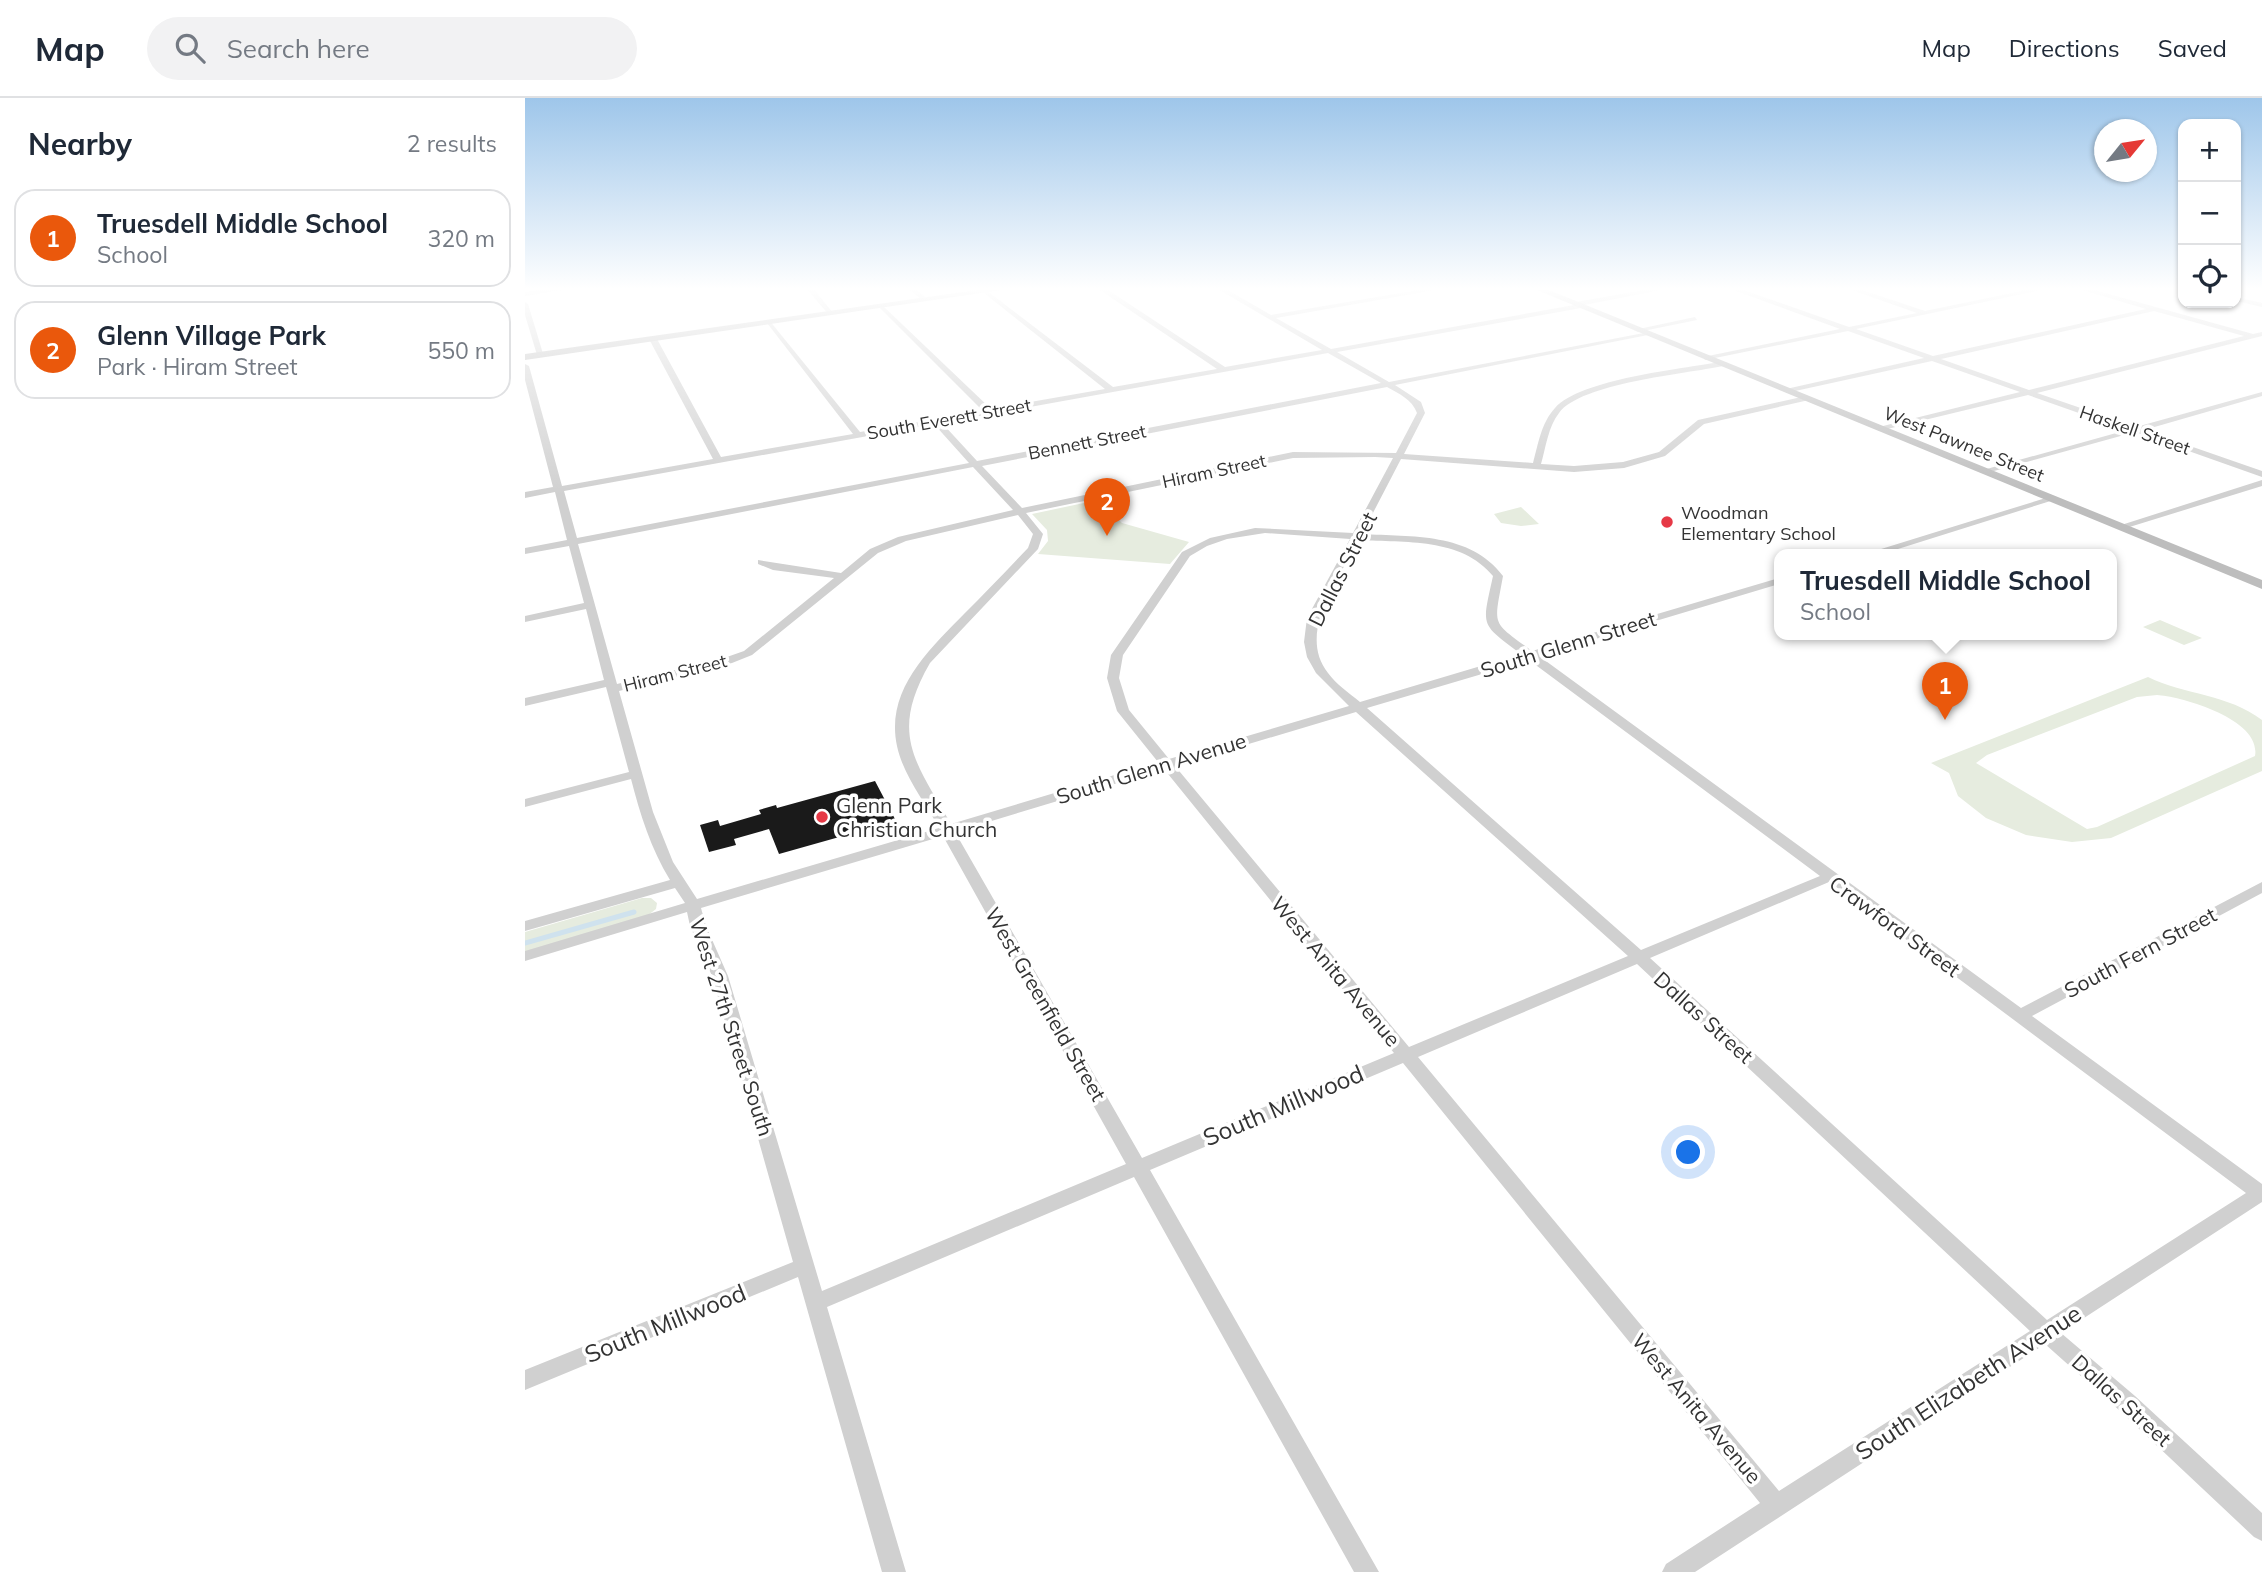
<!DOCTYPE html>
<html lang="en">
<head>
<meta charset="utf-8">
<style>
  body { margin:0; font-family:Mulish,sans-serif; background:#f2f2f3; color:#1f2937 }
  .controls { position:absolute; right:21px; top:21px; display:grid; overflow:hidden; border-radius:14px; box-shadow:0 2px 5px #0004 }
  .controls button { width:63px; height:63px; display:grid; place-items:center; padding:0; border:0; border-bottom:2px solid #e0e1e3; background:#fff; color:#1f2937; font:35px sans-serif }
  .compass { position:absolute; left:1569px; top:21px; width:63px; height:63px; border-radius:50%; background:#fff; box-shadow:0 2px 5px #0004; rotate:60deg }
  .you { position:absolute; left:1164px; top:1055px; width:24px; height:24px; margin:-18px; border:5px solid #fff; border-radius:50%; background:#1a73e8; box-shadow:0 0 0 10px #1a73e833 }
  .badge { display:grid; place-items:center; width:46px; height:46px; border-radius:50%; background:#ea580c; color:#fff; font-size:23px; font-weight:700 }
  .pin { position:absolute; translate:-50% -58px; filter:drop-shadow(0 2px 4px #0008) }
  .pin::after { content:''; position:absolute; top:37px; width:24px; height:21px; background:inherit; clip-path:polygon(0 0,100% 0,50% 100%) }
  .popup { position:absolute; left:1249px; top:451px; width:343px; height:91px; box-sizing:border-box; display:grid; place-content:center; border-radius:14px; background:#fff; filter:drop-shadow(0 2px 5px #0005); font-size:23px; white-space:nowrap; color:#747a83 }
  .popup b { font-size:26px; color:#1f2937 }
  .popup::after { content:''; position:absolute; left:50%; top:100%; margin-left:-14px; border:14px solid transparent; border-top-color:#fff }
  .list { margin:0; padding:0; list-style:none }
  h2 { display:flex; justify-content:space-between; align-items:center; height:91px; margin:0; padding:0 28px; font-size:30px }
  h2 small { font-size:23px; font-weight:400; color:#747a83 }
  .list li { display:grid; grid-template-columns:46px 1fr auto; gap:21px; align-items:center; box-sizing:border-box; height:98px; margin:0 14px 14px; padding:0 14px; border:2px solid #e0e1e3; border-radius:21px }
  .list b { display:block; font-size:26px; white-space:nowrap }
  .list p { margin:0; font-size:23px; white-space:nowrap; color:#747a83 }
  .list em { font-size:23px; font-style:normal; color:#747a83 }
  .icon { flex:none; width:38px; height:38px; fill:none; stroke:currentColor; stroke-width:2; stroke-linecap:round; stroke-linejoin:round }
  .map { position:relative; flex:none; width:1737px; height:1474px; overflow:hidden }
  header { display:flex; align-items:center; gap:42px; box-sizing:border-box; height:98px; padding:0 35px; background:#fff; border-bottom:2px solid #e0e1e3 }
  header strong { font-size:33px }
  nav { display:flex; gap:38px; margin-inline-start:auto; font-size:24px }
  .search { width:490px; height:63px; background:#f2f2f3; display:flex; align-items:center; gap:18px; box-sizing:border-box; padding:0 24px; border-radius:38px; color:#747a83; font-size:26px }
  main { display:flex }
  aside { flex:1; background:#fff }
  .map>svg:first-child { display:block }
  .green { fill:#e6ecdf; fill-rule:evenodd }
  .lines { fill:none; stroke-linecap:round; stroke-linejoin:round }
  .stream { stroke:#cfe2ee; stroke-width:5 }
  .building { fill:#1a1a1a }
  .minor { fill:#d0d0d0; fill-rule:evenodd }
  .secondary { fill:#bdbdbd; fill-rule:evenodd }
  .poi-dot { fill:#e63946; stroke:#fff; stroke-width:2.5 }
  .labels { text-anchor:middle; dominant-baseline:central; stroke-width:7; stroke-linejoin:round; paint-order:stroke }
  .far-street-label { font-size:18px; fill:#333; stroke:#fff }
  .far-poi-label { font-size:18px; fill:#333; stroke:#fff; text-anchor:start }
  .street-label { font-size:21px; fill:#333; stroke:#fff }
  .poi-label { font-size:21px; fill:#333; stroke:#fff; text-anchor:start }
  .near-street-label { font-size:24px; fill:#333; stroke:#fff }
</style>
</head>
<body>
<header>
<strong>Map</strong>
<div class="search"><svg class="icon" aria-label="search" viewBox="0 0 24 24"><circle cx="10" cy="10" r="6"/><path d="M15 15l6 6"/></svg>Search here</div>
<nav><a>Map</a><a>Directions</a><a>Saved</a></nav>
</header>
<main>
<aside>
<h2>Nearby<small>2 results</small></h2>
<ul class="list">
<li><span class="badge">1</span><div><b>Truesdell Middle School</b><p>School</p></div><em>320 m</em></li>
<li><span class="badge">2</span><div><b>Glenn Village Park</b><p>Park · Hiram Street</p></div><em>550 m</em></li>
</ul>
</aside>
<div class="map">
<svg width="1737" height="1474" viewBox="0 0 1737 1474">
  <rect width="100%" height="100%" fill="#fff"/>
  <path class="green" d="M573 402 597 425 664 444 645 466 513 456 523 443 522 432 507 416Z
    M996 409 1014 426 996 428 976 425 969 416Z
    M1635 522 1677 540 1659 547 1618 529Z
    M1623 579C1660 597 1703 596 1737 622V673L1586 740 1547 744 1501 737 1461 720 1433 698 1424 675 1406 665ZM1632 597C1653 598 1737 620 1730 658L1572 729 1562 731 1451 665 1462 657 1612 599Z
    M117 800H126L132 805 131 811 122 818 0 854V834Z"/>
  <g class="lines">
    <path class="stream" d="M0 845 109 814"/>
  </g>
  <path class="building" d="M350 683 371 723 254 756 244 731 209 741 211 747 184 754 175 727 193 722 195 728 236 716 234 712 251 707 252 710Z"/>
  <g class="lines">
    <path class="minor" d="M29 190H48L0 198V194Z
      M281 190H288L308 215V217H304Z
      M383 190H390L403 202 398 203Z
      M572 190H580L700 269 797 252 691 190H699L746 217 905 190H921L751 220 806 251 1049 207 1051 204 1131 190H1146L1059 207 1056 210 812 254 864 284 1124 234 1128 236 870 287 896 304 900 315 879 356 1008 365C1013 347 1016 325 1030 310 1056 281 1156 271 1195 264H1198V268C1160 276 1056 285 1034 315 1023 329 1021 349 1016 366L1049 368 1098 364 1134 354 1173 322 1281 298 1285 300 1284 302 1179 326 1140 358 1099 370 1049 374 876 361 837 436C887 439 945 434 978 478 969 529 965 522 1007 553L1254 480V486L1014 558 1496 910 1737 784V795L1507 918 1737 1086V1104L1536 1235 1610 1298 1737 1415V1443L1729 1439 1594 1312 1520 1246 1170 1474H1137L1141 1466 1235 1405 878 965 625 1072 854 1474H829L609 1079 302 1209 381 1474H357L273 1179 0 1292V1272L268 1164 187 878 165 828 162 814 0 863V853L160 805 150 790 0 833V823L145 782C126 751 115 716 106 681L0 709V701L104 674 81 589 0 608V600L79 582 61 511 0 524V518L59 505 44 448 0 456V450L42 442 30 394 0 400V394L28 389 0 282V266L4 268 37 388 188 361 124 241 128 239 132 241 196 359 328 336 242 225 244 222 335 334 458 313 355 210 357 207 466 311 580 291 459 195 461 192 588 289 692 271ZM803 255 856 285 452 363 417 325ZM862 289C874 296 887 301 892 315L871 355 768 354 497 410 457 368ZM409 326 444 365 52 440 39 393ZM850 359 868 360 828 435 730 430 685 440 657 454 586 557 582 580 592 613 633 664 426 726C390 663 364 636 405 565L513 451 518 436 501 415 768 360ZM448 369 488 412 373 439 345 451 316 475 233 462V466L248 472 309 480 219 553 199 560 92 586 53 446ZM493 417 508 436 503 450C482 472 461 494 439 516 404 552 360 592 372 648 378 677 400 704 414 730L172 801 148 764 128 714 94 593 207 565 227 557 353 455 381 443ZM740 435 825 441 782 520 779 544 782 559 791 575 824 608 644 661 604 612 594 580 598 557 665 458 682 448 702 441ZM834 442C880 445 936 439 968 478 957 529 954 525 996 556L835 604C824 595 811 586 803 575 771 535 815 479 834 442ZM1004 562 1295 778 1116 852 842 610ZM831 614 1103 858 884 949 650 668ZM639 671 869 955 617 1060 430 734ZM418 738 601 1066 297 1193 203 878 181 828 176 810ZM1304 784 1721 1095 1522 1222 1125 860ZM1112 866 1505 1233 1254 1393 893 959Z
      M1203 190H1213L1324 229 1392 215 1321 190H1331L1400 213 1512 190H1525L1331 231 1408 258 1621 211 1551 190H1562L1728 236 1737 234V238L1512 295 1611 329 1737 294V298L1619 332 1737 373V379L1610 334 1458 376V372L1602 332 1503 297 1354 333V329L1495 294 1407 263 1261 295V291L1399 260 1323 233 1180 262 1179 260 1183 258 1315 231ZM1629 213 1719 238 1504 292 1416 261Z
      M1711 199 1737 205V209L1711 203Z
      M0 204 3 206 19 259 12 257 0 217Z
      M1170 219 1172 222 1113 234 1109 232Z
      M1737 382V388L1598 431 1590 429Z
      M1524 399 1532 401 1357 456H1340Z"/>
    <path class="secondary" d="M466 190H490L0 262V256Z
      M1007 190H1019L1737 482V491Z"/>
  </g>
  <linearGradient id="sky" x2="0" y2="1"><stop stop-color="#9ec6ea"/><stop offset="0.48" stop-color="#fff"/><stop offset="1" stop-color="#fff" stop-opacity="0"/></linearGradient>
  <rect width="1737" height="397" fill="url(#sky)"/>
  <g class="poi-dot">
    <circle cx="1142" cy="424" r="7"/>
    <circle cx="297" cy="719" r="7"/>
  </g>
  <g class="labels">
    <g class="far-street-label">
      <text transform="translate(424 321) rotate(-10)">South Everett Street</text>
      <text transform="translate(1610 332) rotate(19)">Haskell Street</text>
      <text transform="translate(562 344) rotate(-11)">Bennett Street</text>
      <text transform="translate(1439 346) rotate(22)">West Pawnee Street</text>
      <text transform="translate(689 373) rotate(-12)">Hiram Street</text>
      <text transform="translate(150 575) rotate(-14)">Hiram Street</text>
    </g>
    <g class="far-poi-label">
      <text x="1156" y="414">Woodman<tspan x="1156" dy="21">Elementary School</tspan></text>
    </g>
    <g class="street-label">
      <text transform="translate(817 471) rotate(-63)">Dallas Street</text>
      <text transform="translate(1043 546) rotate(-17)">South Glenn Street</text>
      <text transform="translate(626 670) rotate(-17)">South Glenn Avenue</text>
      <text transform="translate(1370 828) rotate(36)">Crawford Street</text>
      <text transform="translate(1615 854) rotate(-28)">South Fern Street</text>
      <text transform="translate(811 873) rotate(50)">West Anita Avenue</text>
      <text transform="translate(521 906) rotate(60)">West Greenfield Street</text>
      <text transform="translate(1179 919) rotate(42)">Dallas Street</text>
      <text transform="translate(207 929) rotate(72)">West 27th Street South</text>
      <text transform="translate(1597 1302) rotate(42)">Dallas Street</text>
      <text transform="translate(1172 1310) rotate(50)">West Anita Avenue</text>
    </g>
    <g class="poi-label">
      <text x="311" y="707">Glenn Park<tspan x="311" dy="24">Christian Church</tspan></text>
    </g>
    <g class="near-street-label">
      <text transform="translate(758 1007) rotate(-23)">South Millwood</text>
      <text transform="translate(140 1225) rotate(-22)">South Millwood</text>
      <text transform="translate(1443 1284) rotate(-33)">South Elizabeth Avenue</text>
    </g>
  </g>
</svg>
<div class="controls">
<button>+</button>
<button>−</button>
<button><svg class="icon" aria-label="locate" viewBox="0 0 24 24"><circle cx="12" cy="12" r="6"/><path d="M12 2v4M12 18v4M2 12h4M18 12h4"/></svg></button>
</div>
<svg class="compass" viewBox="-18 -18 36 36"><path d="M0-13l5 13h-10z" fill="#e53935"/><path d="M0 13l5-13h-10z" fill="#747a83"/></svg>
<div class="you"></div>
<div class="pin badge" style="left:1420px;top:622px">1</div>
<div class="popup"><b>Truesdell Middle School</b>School</div>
<div class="pin badge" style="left:582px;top:438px">2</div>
</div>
</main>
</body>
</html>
